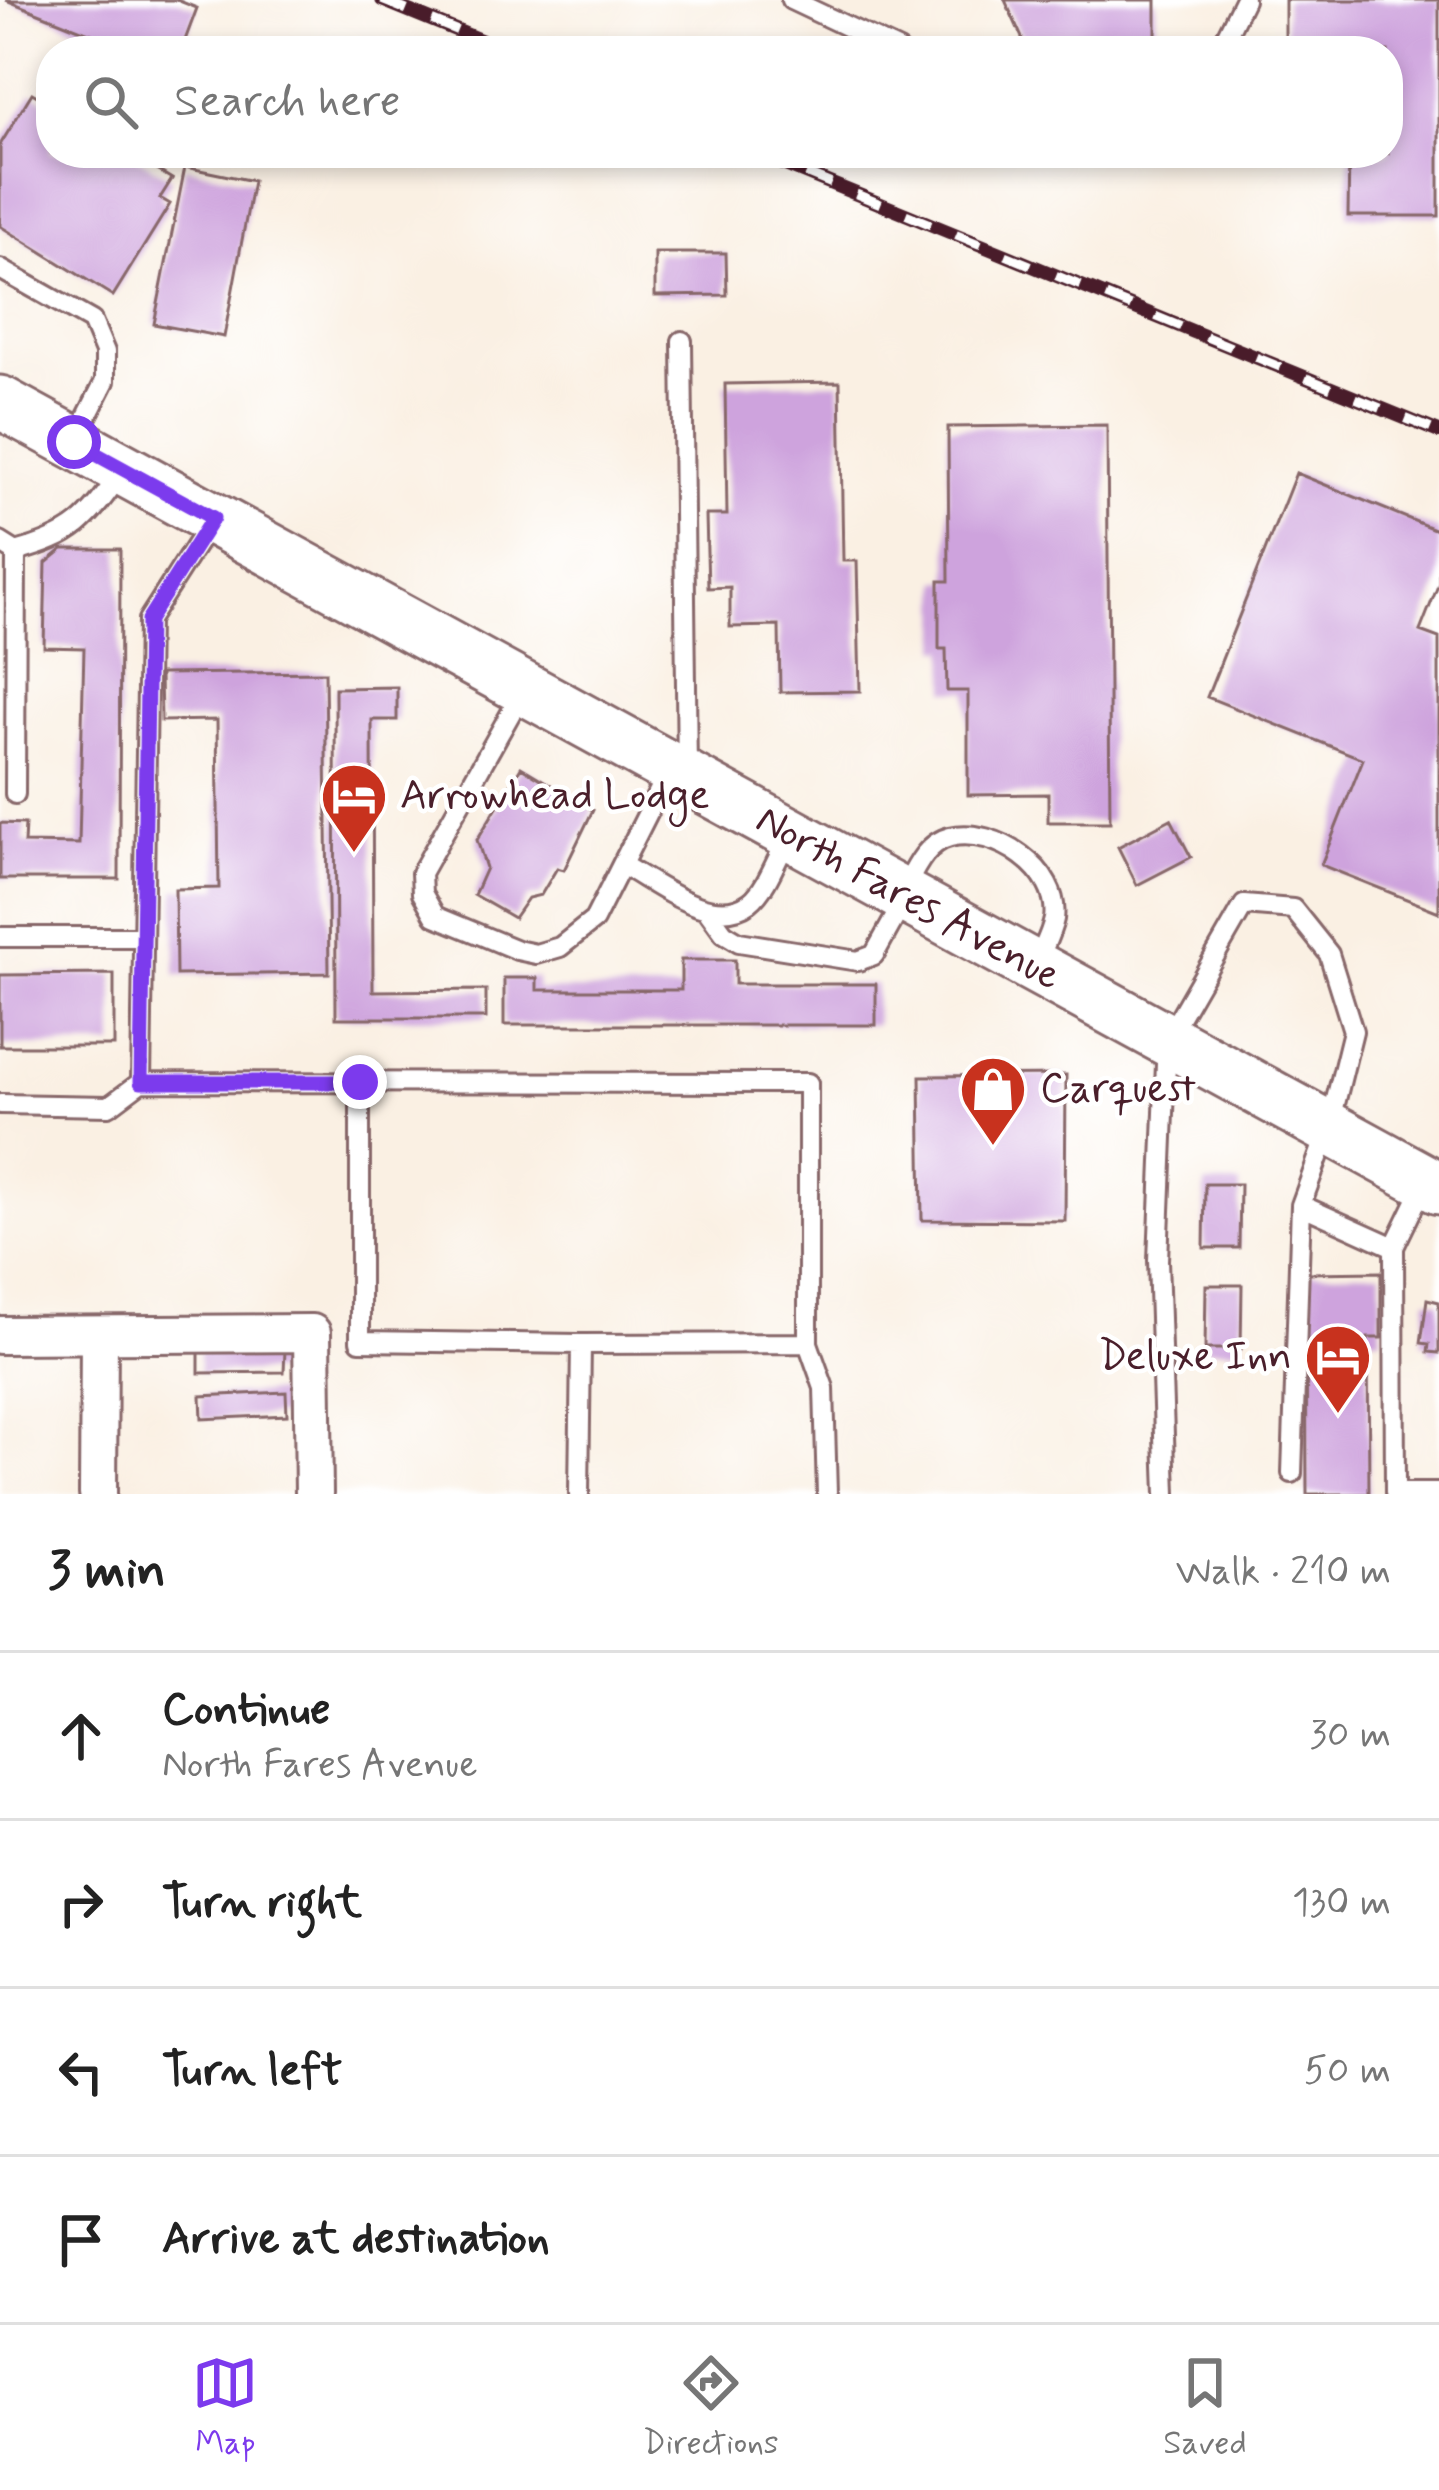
<!DOCTYPE html>
<html lang="en">
<head>
<meta charset="utf-8">
<style>
  body { margin:0; font-family:Mynerve,sans-serif; background:#f2f2f2; color:#222 }
  .stop { position:absolute; width:36px; height:36px; margin:-27px; border:9px solid #7c3aed; border-radius:50%; background:#fff }
  .stop.end { background:#7c3aed; border-color:#fff; box-shadow:0 3px 12px #0008 }
  .list { margin:0; padding:0; list-style:none }
  h2 { display:flex; justify-content:space-between; align-items:center; height:156px; margin:0; padding:0 48px; font-size:51px }
  h2 small { font-size:39px; font-weight:400; color:#767676 }
  .list li { display:grid; grid-template-columns:78px 1fr auto; gap:36px; align-items:center; box-sizing:border-box; height:168px; padding:0 48px; border-top:3px solid #e0e0e0 }
  .list b { display:block; font-size:45px; white-space:nowrap }
  .list p { margin:0; font-size:39px; white-space:nowrap; color:#767676 }
  .list em { font-size:39px; font-style:normal; color:#767676 }
  .icon { flex:none; width:66px; height:66px; fill:none; stroke:currentColor; stroke-width:2; stroke-linecap:round; stroke-linejoin:round }
  .map { position:relative; flex:none; width:1439px; height:1494px; overflow:hidden }
  .search { position:absolute; background:#fff; box-shadow:0 6px 18px #0003; left:36px; right:36px; top:36px; height:132px; display:flex; align-items:center; gap:30px; box-sizing:border-box; padding:0 42px; border-radius:48px; color:#767676; font-size:45px }
  .sheet { height:828px; background:#fff }
  nav { display:flex; justify-content:space-around; align-items:center; box-sizing:border-box; height:168px; border-top:3px solid #e0e0e0; background:#fff; font-size:33px; color:#767676 }
  nav a { display:grid; justify-items:center; gap:6px }
  nav .on { color:#7c3aed }
  .map>svg:first-child { display:block }
  .building { fill:#cea3dd }
  .lines { fill:none; stroke-linecap:round; stroke-linejoin:round }
  .lane-casing { stroke:#88686b; stroke-width:24 }
  .street-casing { stroke:#88686b; stroke-width:42 }
  .secondary-casing { stroke:#88686b; stroke-width:57 }
  .lane { stroke:#fff; stroke-width:18 }
  .street { stroke:#fff; stroke-width:36 }
  .secondary { stroke:#fff; stroke-width:51 }
  .rail-casing { stroke:#4a1f2b; stroke-width:14 }
  .rail { stroke:#fff; stroke-width:9; stroke-dasharray:27; stroke-linecap:butt }
  .route { stroke:#7c3aed; stroke-width:15 }
  .labels { text-anchor:middle; dominant-baseline:central; stroke-width:9; stroke-linejoin:round; paint-order:stroke }
  .poi-label { font-size:42px; fill:#4a1f2b; stroke:#fff; text-anchor:start }
  .street-label { font-size:42px; fill:#4a1f2b; stroke:#fff }
</style>
</head>
<body>
<div class="map">
<svg width="1439" height="1494" viewBox="0 0 1439 1494">
  <rect width="100%" height="100%" fill="#fff"/>
  <filter id="ink" filterUnits="userSpaceOnUse"><feTurbulence type="fractalNoise" baseFrequency=".00833" numOctaves="2"/><feDisplacementMap in="SourceGraphic" scale="24" xChannelSelector="R" yChannelSelector="G"/><feConvolveMatrix kernelMatrix="1 2 1 2 8 2 1 2 1" color-interpolation-filters="sRGB"/></filter>
  <filter id="wash" filterUnits="userSpaceOnUse"><feTurbulence type="fractalNoise" baseFrequency=".004" numOctaves="4" result="noise"/><feDisplacementMap in="SourceGraphic" scale="48" xChannelSelector="R" yChannelSelector="G"/><feGaussianBlur stdDeviation="2.7" result="paint"/><feColorMatrix in="noise" values="0 0 0 0 0 0 0 0 0 0 0 0 0 0 0 0 0 1.4 0 .05"/><feComposite in="paint" operator="in"/></filter>
  <g filter="url(#wash)">
    <rect width="100%" height="100%" fill="#faf0e3"/>
    <g id="blocks">
      <path class="building" d="M6 0H177L197 8 181 51H134Z
        M1005 0H1156V51H1028Z
        M1285 0H1439V216H1348L1349 153H1388V51H1285Z
        M32 93 51 104V153H129L172 179 160 198 170 204 113 296 0 226V145Z
        M185 167 253 181 224 337 154 324Z
        M655 253H726L727 295 655 296Z
        M840 382 843 561H857L860 691 780 692 779 626 730 627V587L708 588 706 515H727L725 384Z
        M1107 425 1110 822H1048V794L968 795V691H947L946 649H939V581H949L948 427Z
        M1296 473 1439 531V583L1420 631 1439 638V912L1321 865 1363 759 1207 697Z
        M63 549H120L119 879H0V823L25 824 24 843 79 844 84 648 44 647 46 563Z
        M325 672 329 973 176 975 175 889 219 888 217 720 161 721 160 674Z
        M397 687V720H372L373 991 486 990V1018H336L335 688Z
        M521 767 593 810 564 870 557 868 541 895 528 898 514 918 474 895 486 868 477 840Z
        M1171 819 1191 857 1137 885 1118 847Z
        M681 960H735V984H876V1025H504V978H537V990H681Z
        M114 974V1046H0V975Z
        M1066 1075 1065 1221 922 1220 920 1076Z
        M1205 1184H1240L1239 1248H1204Z
        M1381 1272V1338H1368L1369 1494H1307L1306 1273Z
        M1206 1285H1242L1241 1349H1205Z
        M1427 1299 1439 1302V1353L1428 1352 1429 1344 1421 1343Z
        M285 1350 284 1372 199 1373V1351Z
        M286 1392 287 1415 202 1419 201 1396Z"/>
    </g>
  </g>
  <g filter="url(#ink)">
    <use href="#blocks" fill-opacity="0" stroke="#88686b" stroke-width="3"/>
    <g class="lines">
      <defs>
        <path id="lane" d="M791 0 899 51
          M1219 51 1244 0
          M0 269 92 321 105 352V381L76 438
          M682 341 687 772
          M210 523 148 620 141 1082 808 1083V1343L824 1388 827 1494
          M0 542 16 552C75 536 87 521 122 472
          M522 693 421 873 422 893 435 916 517 950 536 954 560 947 594 920 669 771
          M15 794 16 552
          M622 865C656 883 712 930 750 902 766 890 778 856 788 838
          M903 892C914 871 925 843 950 837 995 826 1061 870 1054 919 1051 934 1042 950 1037 963
          M708 911 724 933 739 942 858 961 874 955 904 901
          M0 937H142
          M360 1082V1341L581 1344
          M0 1104 109 1106 141 1082
          M1424 1185 1394 1247 1395 1493H1439
          M1301 1205 1394 1247
          M579 1494 581 1344 808 1343
          M1166 1494 1158 1260 1167 1039 1244 905 1293 909 1329 954 1353 1031 1329 1128 1301 1205 1292 1473"/>
        <path id="street" d="M0 1335 312 1333 314 1494
          M98 1494 99 1335"/>
        <g id="secondary">
          <path id="s1" d="M0 402 1439 1188"/>
        </g>
      </defs>
      <use href="#lane" class="lane-casing"/>
      <use href="#street" class="street-casing"/>
      <use href="#secondary" class="secondary-casing"/>
      <use href="#lane" class="lane"/>
      <use href="#street" class="street"/>
      <use href="#secondary" class="secondary"/>
      <defs>
        <path id="rail" d="M382 0 507 51
          M756 153 1439 432"/>
      </defs>
      <use href="#rail" class="rail-casing"/>
      <use href="#rail" class="rail"/>
    </g>
  </g>
  <g class="lines" filter="url(#ink)">
    <path class="route" d="M74 442 213 518 148 620 141 1082H360"/>
  </g>
  <defs>
    <symbol id="hotel-pin" viewBox="-11 -11 22 30"><path d="M0 17L-7.5 6A9.5 9.5 0 1 1 7.5 6Z" fill="#c8321e" stroke="#fff"/><path d="M-6-4.5h1.5V1H6V5H4.5V3h-9V5H-6ZM-4 0a1.8 1.8 0 1 1 3.6 0ZM.5 0V-2.5h3Q6-2.5 6 0Z" fill="#fff"/></symbol>
    <symbol id="shop-pin" viewBox="-11 -11 22 30"><path d="M0 17L-7.5 6A9.5 9.5 0 1 1 7.5 6Z" fill="#c8321e" stroke="#fff"/><path d="M-5-2.5h2.3a2.7 3.5 0 0 1 5.4 0H5L5.5 6h-11ZM-1.5-2.5h3a1.5 2.3 0 0 0-3 0Z" fill="#fff"/></symbol>
  </defs>
  <g fill-rule="evenodd">
    <use href="#hotel-pin" x="316" y="758" width="76" height="104"/>
    <use href="#shop-pin" x="955" y="1051" width="76" height="104"/>
    <use href="#hotel-pin" x="1300" y="1319" width="76" height="104"/>
  </g>
  <g class="labels">
    <g class="poi-label">
      <text x="400" y="796">Arrowhead Lodge</text>
      <text x="1040" y="1089">Carquest</text>
      <text x="1292" y="1357" text-anchor="end">Deluxe Inn</text>
    </g>
    <g class="street-label">
      <text stroke="none"><textPath href="#s1" startOffset="1035">North Fares Avenue</textPath></text>
    </g>
  </g>
</svg>
<div class="stop" style="left:74px;top:442px"></div>
<div class="stop end" style="left:360px;top:1082px"></div>
<div class="search"><svg class="icon" aria-label="search" viewBox="0 0 24 24"><circle cx="10" cy="10" r="6"/><path d="M15 15l6 6"/></svg>Search here</div>
</div>
<section class="sheet">
<h2>3 min<small>Walk · 210 m</small></h2>
<ul class="list">
<li><svg class="icon" aria-label="ahead" viewBox="0 0 24 24"><path d="M12 20V5M6 11l6-6 6 6"/></svg><div><b>Continue</b><p>North Fares Avenue</p></div><em>30 m</em></li>
<li><svg class="icon" aria-label="right" viewBox="0 0 24 24"><path d="M7 20v-9h11M14 6l5 5-5 5"/></svg><div><b>Turn right</b></div><em>130 m</em></li>
<li><svg class="icon" aria-label="left" viewBox="0 0 24 24"><path d="M17 20v-9H6M10 6l-5 5 5 5"/></svg><div><b>Turn left</b></div><em>50 m</em></li>
<li><svg class="icon" aria-label="arrive" viewBox="0 0 24 24"><path d="M6 21V4h12l-3 4 3 4H6"/></svg><div><b>Arrive at destination</b></div></li>
</ul>
</section>
<nav>
<a class="on"><svg class="icon" aria-label="map" viewBox="0 0 24 24"><path d="M3 6l6-2 6 2 6-2v14l-6 2-6-2-6 2zM9 4v14M15 6v14"/></svg>Map</a>
<a><svg class="icon" aria-label="directions" viewBox="0 0 24 24"><path d="M12 3l9 9-9 9-9-9zM9 14v-3h6M13 9l2 2-2 2"/></svg>Directions</a>
<a><svg class="icon" aria-label="saved" viewBox="0 0 24 24"><path d="M7 4h10v16l-5-4-5 4z"/></svg>Saved</a>
</nav>
</body>
</html>
